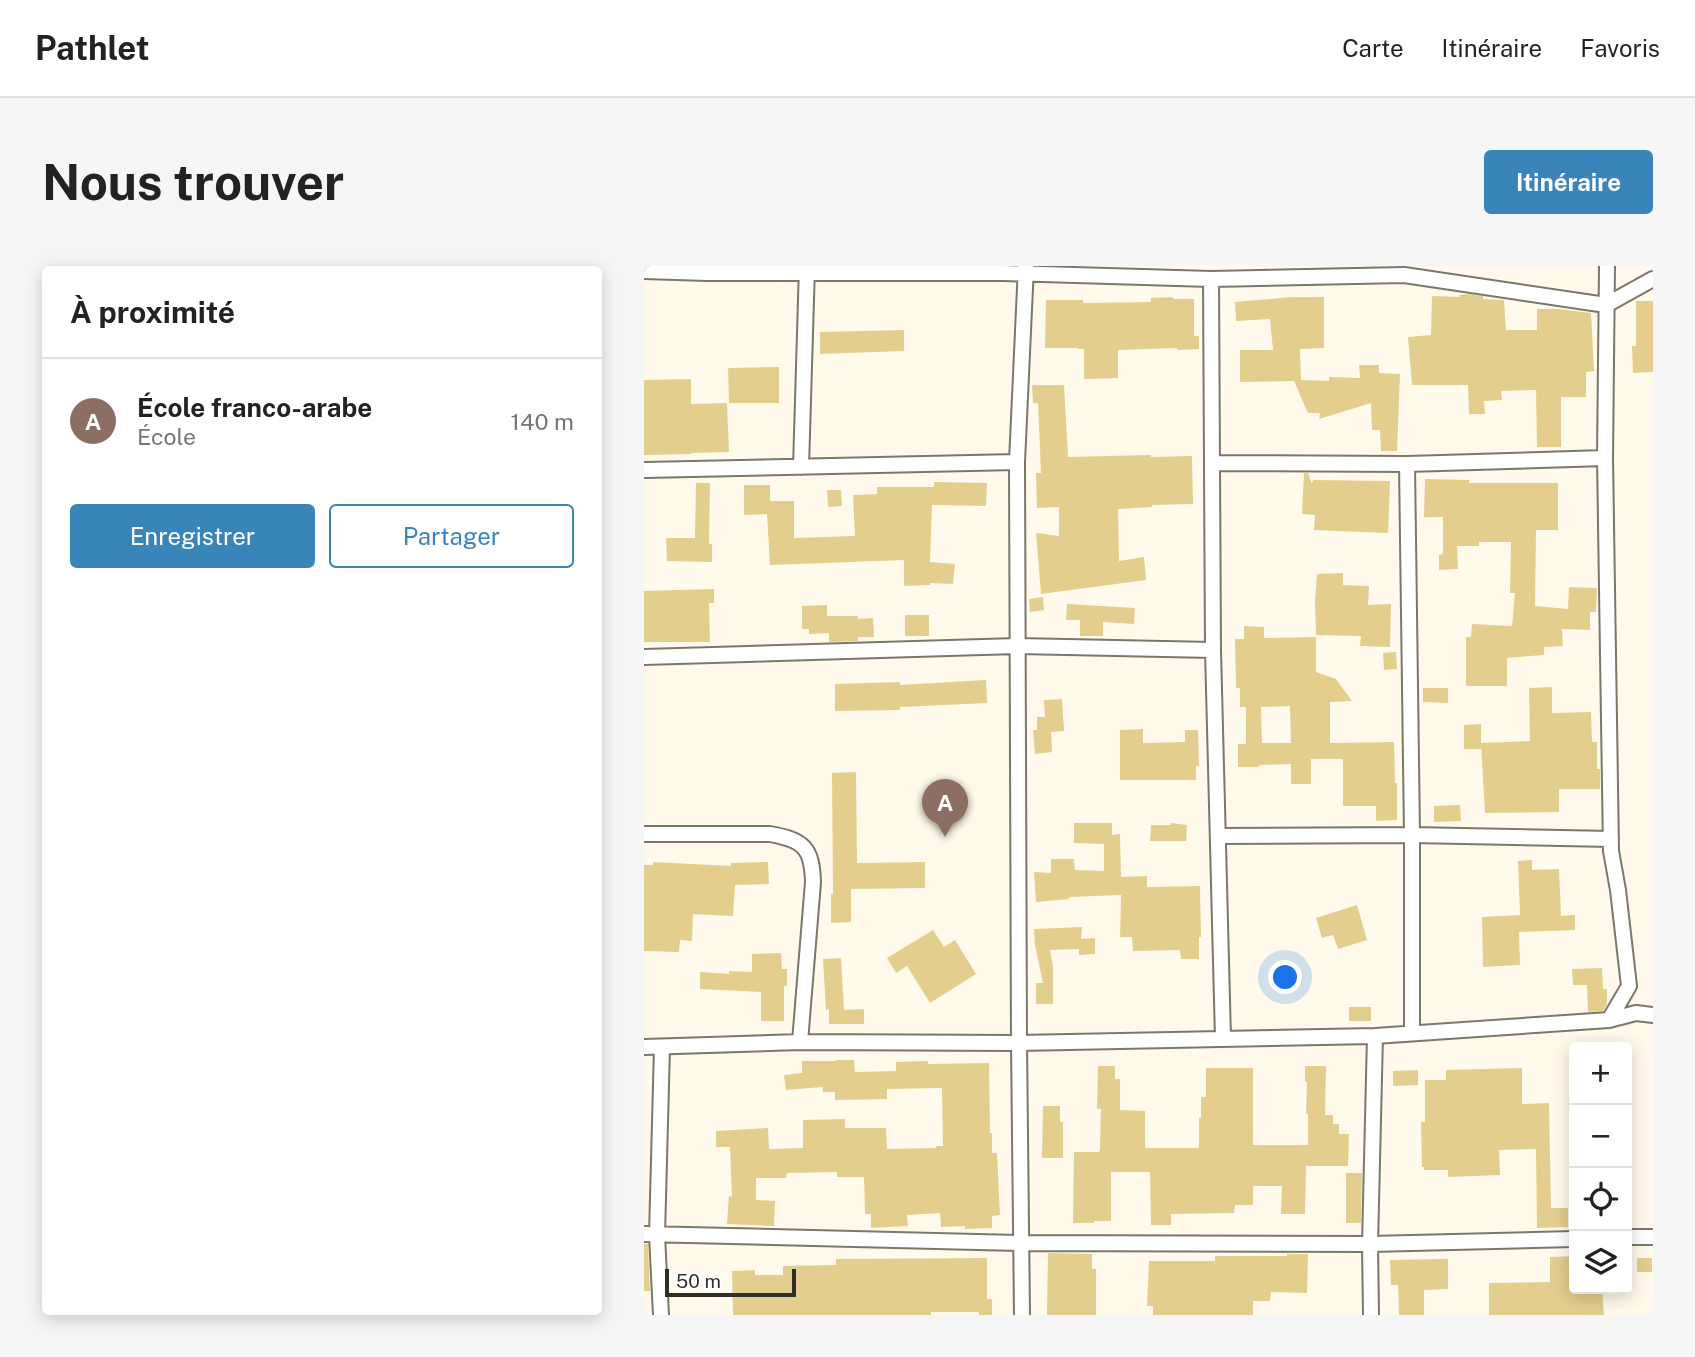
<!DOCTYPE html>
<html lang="fr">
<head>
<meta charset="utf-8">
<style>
  body { margin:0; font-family:"Public Sans",sans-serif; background:#f6f6f6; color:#222 }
  .controls { position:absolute; right:21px; bottom:21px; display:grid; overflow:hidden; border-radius:7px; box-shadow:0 4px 18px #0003 }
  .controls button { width:63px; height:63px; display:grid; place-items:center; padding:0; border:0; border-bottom:2px solid #e0e0e0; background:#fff; color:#222; font:35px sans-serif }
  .scale { position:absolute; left:21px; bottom:18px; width:131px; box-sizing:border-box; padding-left:7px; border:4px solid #302e29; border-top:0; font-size:19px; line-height:24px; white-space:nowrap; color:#302e29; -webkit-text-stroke:5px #fff; paint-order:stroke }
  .you { position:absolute; left:642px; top:712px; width:24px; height:24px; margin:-18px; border:5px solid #fff; border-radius:50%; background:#1a73e8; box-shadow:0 0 0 10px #1a73e833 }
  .badge { display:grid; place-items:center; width:46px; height:46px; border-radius:50%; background:#3984b8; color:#fff; font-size:23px; font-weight:700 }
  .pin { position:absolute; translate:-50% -58px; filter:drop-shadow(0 2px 4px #0008) }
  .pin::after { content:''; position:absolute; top:37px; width:24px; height:21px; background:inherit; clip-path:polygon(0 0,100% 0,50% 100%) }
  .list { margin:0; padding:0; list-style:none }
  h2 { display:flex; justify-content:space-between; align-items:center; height:91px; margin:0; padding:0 28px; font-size:30px }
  h2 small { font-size:23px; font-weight:400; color:#767676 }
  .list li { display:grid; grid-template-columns:46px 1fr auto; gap:21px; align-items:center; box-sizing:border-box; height:126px; padding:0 28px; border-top:2px solid #e0e0e0 }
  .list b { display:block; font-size:26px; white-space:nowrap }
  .list p { margin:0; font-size:23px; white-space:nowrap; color:#767676 }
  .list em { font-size:23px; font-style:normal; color:#767676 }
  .actions { display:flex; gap:14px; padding:21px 28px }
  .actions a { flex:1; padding:16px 0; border:2px solid #3984b8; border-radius:7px; text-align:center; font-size:24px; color:#3984b8 }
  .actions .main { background:#3984b8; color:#fff }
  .icon { flex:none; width:38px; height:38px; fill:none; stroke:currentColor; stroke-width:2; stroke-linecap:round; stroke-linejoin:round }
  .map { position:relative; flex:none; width:1009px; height:1049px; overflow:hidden; border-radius:7px }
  header { display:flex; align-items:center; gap:42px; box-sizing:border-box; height:98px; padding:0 35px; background:#fff; border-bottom:2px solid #e0e0e0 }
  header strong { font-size:33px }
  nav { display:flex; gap:38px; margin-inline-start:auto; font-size:24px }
  .intro { display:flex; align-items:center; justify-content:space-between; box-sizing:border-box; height:168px; padding:0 42px }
  h1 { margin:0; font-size:49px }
  .button { padding:18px 32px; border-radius:7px; background:#3984b8; color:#fff; font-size:24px; font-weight:700 }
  main { display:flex; gap:42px; padding:0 42px }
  aside { flex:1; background:#fff; border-radius:7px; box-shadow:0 4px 18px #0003 }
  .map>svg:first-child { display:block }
  .building { fill:#e3ce8e; fill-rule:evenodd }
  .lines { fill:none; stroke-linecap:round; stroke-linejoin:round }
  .minor-casing { stroke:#7b776a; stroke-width:18 }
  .minor { stroke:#fff; stroke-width:14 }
</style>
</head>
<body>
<header>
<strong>Pathlet</strong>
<nav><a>Carte</a><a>Itinéraire</a><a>Favoris</a></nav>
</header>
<div class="intro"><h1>Nous trouver</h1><a class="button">Itinéraire</a></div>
<main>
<aside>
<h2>À proximité<small></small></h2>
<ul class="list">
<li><span class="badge" style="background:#8d6e63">A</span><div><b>École franco-arabe</b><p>École</p></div><em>140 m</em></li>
</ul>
<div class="actions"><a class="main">Enregistrer</a><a>Partager</a></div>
</aside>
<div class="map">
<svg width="1009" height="1049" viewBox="0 0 1009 1049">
  <rect width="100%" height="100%" fill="#fffaec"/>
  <path class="building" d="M823 28 839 30V33L860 34 862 64H893V43H915L947 47 950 105 942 106V131H917V181H893L892 124 857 125 858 134 840 135 841 148H825L824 119H768L764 71 787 69 788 30 816 31 815 29Z
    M529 31V33H550V70H555V83L533 84V82L474 84V112L440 113V83H434V82H401L402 34H439V37L507 36V32Z
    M648 31H680V82L656 83 657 114 685 115V111L716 112 715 99H735V107L756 108 753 185H737L736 164H728L727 137 675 153 676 147H664L650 115 596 116V84H629L626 53 592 55 591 36Z
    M992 35H1009V106L989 107 988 80H992Z
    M260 64V85L176 88V66Z
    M135 101V137H85L84 102Z
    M47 113V138L83 137 85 186 47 187V188L0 189V114Z
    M388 119H420L424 191 507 189V191L548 190 549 238 508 239V241L474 243 475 295 500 291 502 314 397 328 392 267 415 270V241L393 242 392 207H397L394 137H389Z
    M660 207H664L668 218 669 214 746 215 744 267 670 264 671 249 658 248Z
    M781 213 825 214V217H914V264H892L891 340 924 343 925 321 953 322 952 346H946V364L918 363 919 380 900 381V389L863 392V420H822V371H827L828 358 868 360 871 327H866L867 276H835V280H813L814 303 795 304V289L799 288V251H780Z
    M290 216 343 217 342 240 288 239 286 296 311 298 309 318 286 317V319L260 320V294L126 299 123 248 100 249V219H126V235H150V272L211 270 209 229 233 228V221H290Z
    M52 217H66L65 278H68V296L23 295 22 272H51Z
    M183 224H197L198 240 184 241Z
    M699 307V319L725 320 724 339 747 338 746 381 716 380 717 370 672 369 671 336 673 308Z
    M70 323V337H65L66 376H0V325Z
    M399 331 400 344 386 346 385 333Z
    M423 338 491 342 490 358 459 356V370H436V354H422Z
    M183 339V350H214V353L229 352 230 371H214V375L185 376V367L165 368V363H158V340Z
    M261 349H285V370H261Z
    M600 360 620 361V372L672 371V406L692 413 708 435 686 436V477L750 476 751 517H753V554L732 555V540H699V493H667V518H647V498L615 499V501H594V478H602V441H596V422H592L591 373H600ZM646 440 647 477H618L617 441Z
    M752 386 753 403 740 404 739 387Z
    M342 414 343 437 256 441V444L191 445V418L256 416V419Z
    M908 421V447L947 446 948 476H953V503H956V523H915V546L841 547 837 477 886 475 885 422Z
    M779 422H804V437L779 436Z
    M418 433 420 465 407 466 408 486 391 488 389 464H393V451H401L400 434Z
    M837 458V483H820V459Z
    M499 463V477L541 476V464H554L555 500H552V514H476V464Z
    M212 506 213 597 281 596V622L207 623V656L187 657V628H189L188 507Z
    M816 539 817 555 790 556V540Z
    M430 557H468V569L476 568 477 611 503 610V621L556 620 557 671H555V693H537L536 684 489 685 488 671H476L477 629 425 631V633L392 636 390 606 407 607V593H430L431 604 460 605V578L430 577Z
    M527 557 543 559 542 575H506L507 559H527Z
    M888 594V604L915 603 917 650 931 649V664L875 666 876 699 839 701 838 651 876 649 874 595Z
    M9 596 87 600V597L124 596 125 618 91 619 89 650 49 648 48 675 36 674 35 686 0 685V599H9Z
    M713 639 723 674 694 683 689 669 678 672 672 652Z
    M438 661 437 673 451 672V688L435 689V683L406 684 409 700V738H392V717H399L391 679 390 663Z
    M289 664 300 681 311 674 332 708 286 737 263 700 252 707 243 692Z
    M137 687 138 703H143V720H140V755H117V726L56 723V706L85 708V705L108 706V688Z
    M197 692 200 744 220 743V758H185V743L182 744 179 693Z
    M958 702 959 723H963V738L959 745 944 746 943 719H929L928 703Z
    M705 741H727V755H705Z
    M192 794H210L211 806 252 805V796L284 795V798L345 797 346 867H348V887H353L356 949 348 950V962L321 963V960L297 961 296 947 263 949 264 960 227 962V948H221L220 911H193V906L143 907 142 912H112V934L131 935 130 960 83 958 85 930 88 931 86 881H72V865L124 862 125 883 159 882V854L201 853V862H242L243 883 292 882V880H299L298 822 243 823V833L191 834V826H179V821L142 824 140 809 158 807V795H192Z
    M454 800H471V813H476V844L501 845V882H555V852H557V831H562V802H609V879H664V848H662L663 816H661V800H682L681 849H689V858H695V868H705L704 900H662L661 948H637L638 920H609V939H591L590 947 527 948V959H507L506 906H467V955H450V957H429L430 886H455L456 883 457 843H453Z
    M878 802V838L905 837 907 942H924V961L893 962 892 883 855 884 856 909 804 911V904H780V901H778L777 856H781V814H802V804Z
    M774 804V819L749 820V805Z
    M399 840H416V856H419V892H398Z
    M702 907H718L717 957H702Z
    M0 978H4L6 1025H0Z
    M404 987 448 988V1003H452V1049H403Z
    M643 988H664L663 1027 627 1026 626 1035H609V1049H509V1040H503L505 995H571V990H643Z
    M930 990V1023H958L960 1049H845V1017L906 1016V991Z
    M343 992V1033H348V1049H335V1046H287V1049H89L88 1005 111 1004V1009H139V1000L192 999V993Z
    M993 992H1008V1006H993Z
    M794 993H804V1023L780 1024V1049H755L754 1019H747L746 994Z"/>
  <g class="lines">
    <defs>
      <path id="minor" d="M963 0 961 192 967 585 974 624 985 720 965 754
        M0 5 63 7H360L567 13 760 9 962 39 1009 13
        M567 13 569 384 579 773
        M568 197 763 198 961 192
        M763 198 768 569V767
        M157 201 163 0
        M0 204 373 196
        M0 391 373 380 569 384
        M0 568H126C159 574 168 581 169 616L156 776
        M574 570 768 569 967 573
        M0 781 156 776 375 777 731 770 965 754 992 747 1009 749
        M0 968 379 977 726 978 930 973
        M983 971H1009
        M17 1049 13 969 18 781
        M378 1049 375 777 373 196 382 0
        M727 1049 726 978 731 770"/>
    </defs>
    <use href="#minor" class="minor-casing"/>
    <use href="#minor" class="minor"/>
  </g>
</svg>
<div class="controls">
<button>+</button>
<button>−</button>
<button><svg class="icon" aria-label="locate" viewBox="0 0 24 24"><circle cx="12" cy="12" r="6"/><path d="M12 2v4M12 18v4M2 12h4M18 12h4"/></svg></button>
<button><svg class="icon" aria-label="layers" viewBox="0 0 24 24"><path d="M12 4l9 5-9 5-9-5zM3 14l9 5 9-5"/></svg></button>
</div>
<div class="scale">50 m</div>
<div class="you"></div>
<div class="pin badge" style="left:301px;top:571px;background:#8d6e63">A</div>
</div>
</main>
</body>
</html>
